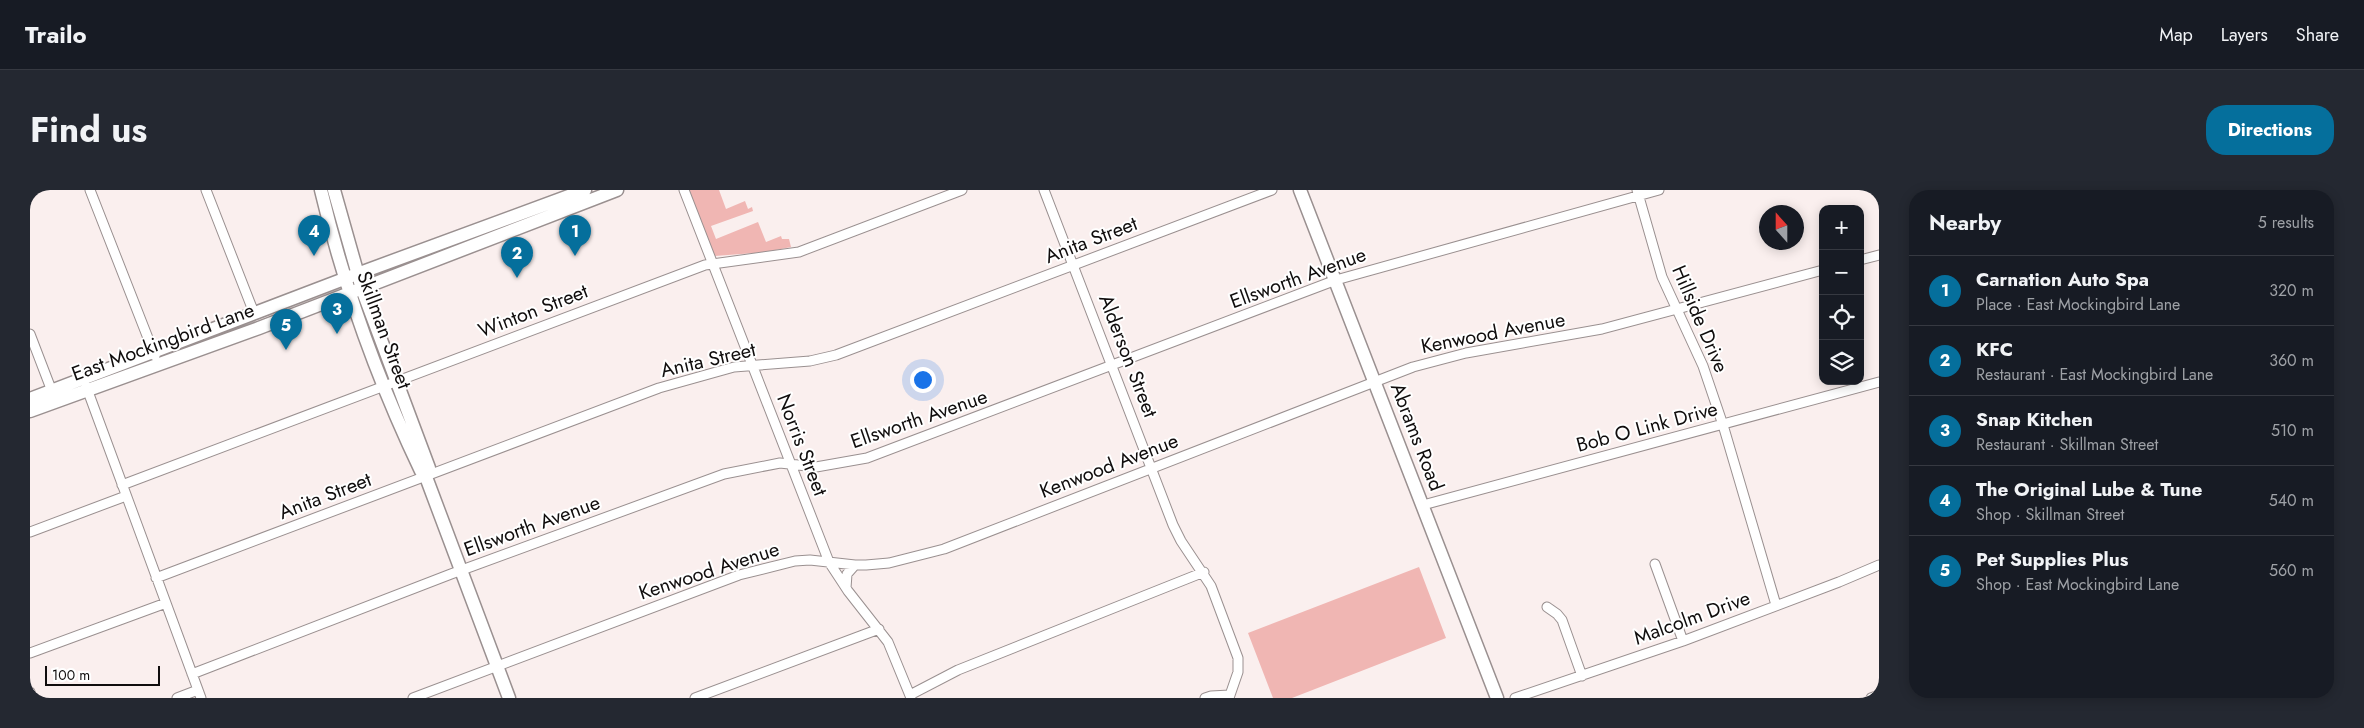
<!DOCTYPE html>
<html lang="en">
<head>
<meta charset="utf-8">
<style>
  body { margin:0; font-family:Jost,sans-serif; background:#242831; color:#f1f3f6 }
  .controls { position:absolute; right:15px; top:15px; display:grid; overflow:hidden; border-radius:10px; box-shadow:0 2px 12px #0003 }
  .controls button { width:45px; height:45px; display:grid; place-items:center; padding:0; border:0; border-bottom:1px solid #363941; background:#171b24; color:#f1f3f6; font:25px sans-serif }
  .compass { position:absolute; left:1729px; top:15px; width:45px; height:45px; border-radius:50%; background:#171b24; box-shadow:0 2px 12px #0003; rotate:339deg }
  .scale { position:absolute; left:15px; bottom:12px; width:115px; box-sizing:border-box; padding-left:5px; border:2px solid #100d0d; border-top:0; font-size:14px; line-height:18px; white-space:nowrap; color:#100d0d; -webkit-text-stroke:4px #fff; paint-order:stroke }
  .you { position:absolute; left:892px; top:189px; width:18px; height:18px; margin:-12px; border:4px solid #fff; border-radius:50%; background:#1a73e8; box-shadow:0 0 0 8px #1a73e833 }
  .badge { display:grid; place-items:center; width:32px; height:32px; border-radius:50%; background:#056f9c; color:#fff; font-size:16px; font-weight:700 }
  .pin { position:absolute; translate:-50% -41px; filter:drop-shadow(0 1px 2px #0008) }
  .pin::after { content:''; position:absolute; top:26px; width:18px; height:15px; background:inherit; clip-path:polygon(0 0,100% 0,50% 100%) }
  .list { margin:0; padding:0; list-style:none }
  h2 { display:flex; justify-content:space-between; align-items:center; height:65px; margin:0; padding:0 20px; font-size:21px }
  h2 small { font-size:16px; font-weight:400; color:#9ea1a6 }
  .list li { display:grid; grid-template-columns:32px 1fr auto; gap:15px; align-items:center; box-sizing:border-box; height:70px; padding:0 20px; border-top:1px solid #363941 }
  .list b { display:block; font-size:19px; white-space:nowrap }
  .list p { margin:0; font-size:16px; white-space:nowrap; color:#9ea1a6 }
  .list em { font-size:16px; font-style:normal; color:#9ea1a6 }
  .icon { flex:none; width:28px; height:28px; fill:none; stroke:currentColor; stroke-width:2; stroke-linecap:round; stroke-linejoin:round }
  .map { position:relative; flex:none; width:1849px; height:508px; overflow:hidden; border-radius:20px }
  header { display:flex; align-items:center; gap:30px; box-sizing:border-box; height:70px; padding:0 25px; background:#171b24; border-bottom:1px solid #363941 }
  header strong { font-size:24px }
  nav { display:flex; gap:28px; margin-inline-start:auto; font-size:18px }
  .intro { display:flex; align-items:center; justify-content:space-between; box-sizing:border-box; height:120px; padding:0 30px }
  h1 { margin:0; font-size:35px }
  .button { padding:12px 22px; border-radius:20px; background:#056f9c; color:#fff; font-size:18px; font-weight:700 }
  main { display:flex; gap:30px; padding:0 30px }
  aside { flex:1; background:#171b24; border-radius:20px; box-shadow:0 2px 12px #0003 }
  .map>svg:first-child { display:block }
  .green { fill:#f0b6b3 }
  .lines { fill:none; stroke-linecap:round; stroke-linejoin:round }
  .street-casing { stroke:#9a9090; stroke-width:11 }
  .secondary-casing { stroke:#9a9090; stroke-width:15 }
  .street { stroke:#fff; stroke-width:9 }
  .secondary { stroke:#fff; stroke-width:12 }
  .labels { text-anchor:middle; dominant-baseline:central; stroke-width:4; stroke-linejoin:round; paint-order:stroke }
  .street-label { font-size:20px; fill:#100d0d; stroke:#fff }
</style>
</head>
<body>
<header>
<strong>Trailo</strong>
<nav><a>Map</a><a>Layers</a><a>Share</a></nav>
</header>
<div class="intro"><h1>Find us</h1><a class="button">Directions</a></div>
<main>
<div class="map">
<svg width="1849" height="508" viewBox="0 0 1849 508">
  <rect width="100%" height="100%" fill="#faefee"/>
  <path class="green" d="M656 0H689L696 19 715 11 718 19 722 17 723 21 681 36 686 49 728 32 736 52 751 46 752 49H759L761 57 736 62 685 66Z
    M1389 377 1416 448 1262 508H1243L1218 443Z"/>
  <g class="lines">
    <defs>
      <path id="street" d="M60 0 125 166
        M176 0 224 123
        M654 0 799 372 818 401 858 452 881 508
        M1014 0 1143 335 1151 351 1181 396 1208 468V482L1199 508
        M1607 0 1632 87 1673 176 1693 235 1746 415
        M1830 70 1849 65
        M0 144 23 204
        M56 196 171 508
        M92 295 675 75 769 62 932 0
        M1393 315 1849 192
        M0 342 96 306
        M1625 374 1653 451
        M126 388 629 198 704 177 780 171 806 165 1242 0
        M816 398 817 384 825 375
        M1517 417 1527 424 1532 430 1552 486
        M0 463 136 413
        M162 484 421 384 694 284 750 273 786 277 837 268 1306 90 1629 0
        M0 502 2 508
        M880 505 928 480 1174 382
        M147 508 168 500
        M383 508 709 385 765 371 780 370 825 375H836L859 373 914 359 1383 177 1436 163 1572 139 1793 80
        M665 508 849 439
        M1175 508 1181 506 1200 505
        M1485 508 1653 451 1809 392 1849 375
        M1841 508 1849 505"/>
      <path id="secondary" d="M291 0C314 97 348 191 391 281L396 287 479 508
        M304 0 332 99 399 278 396 287
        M1270 0 1467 508
        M0 209 327 84 555 0
        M0 221 229 138 587 0"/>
    </defs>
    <use href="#street" class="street-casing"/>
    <use href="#secondary" class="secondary-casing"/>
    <use href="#street" class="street"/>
    <use href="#secondary" class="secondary"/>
  </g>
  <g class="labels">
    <g class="street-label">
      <text transform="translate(1061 50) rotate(-21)">Anita Street</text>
      <text transform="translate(1268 88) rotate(-20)">Ellsworth Avenue</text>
      <text transform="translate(503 121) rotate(-21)">Winton Street</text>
      <text transform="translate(1670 129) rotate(67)">Hillside Drive</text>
      <text transform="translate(354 140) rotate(70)">Skillman Street</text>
      <text transform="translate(1463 143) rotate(-11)">Kenwood Avenue</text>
      <text transform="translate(133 152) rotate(-20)">East Mockingbird Lane</text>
      <text transform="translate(1098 166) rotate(69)">Alderson Street</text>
      <text transform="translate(678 170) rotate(-13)">Anita Street</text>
      <text transform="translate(889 229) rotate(-19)">Ellsworth Avenue</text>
      <text transform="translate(1617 237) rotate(-15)">Bob O Link Drive</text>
      <text transform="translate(1387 247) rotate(69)">Abrams Road</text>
      <text transform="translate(772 255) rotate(69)">Norris Street</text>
      <text transform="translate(1079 276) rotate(-21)">Kenwood Avenue</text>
      <text transform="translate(295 306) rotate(-21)">Anita Street</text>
      <text transform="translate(502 336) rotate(-20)">Ellsworth Avenue</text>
      <text transform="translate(679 381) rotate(-18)">Kenwood Avenue</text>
      <text transform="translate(1662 428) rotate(-20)">Malcolm Drive</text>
    </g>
  </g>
</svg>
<div class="controls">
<button>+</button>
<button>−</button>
<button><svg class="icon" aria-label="locate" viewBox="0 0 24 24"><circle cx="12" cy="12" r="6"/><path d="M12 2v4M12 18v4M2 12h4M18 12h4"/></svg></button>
<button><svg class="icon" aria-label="layers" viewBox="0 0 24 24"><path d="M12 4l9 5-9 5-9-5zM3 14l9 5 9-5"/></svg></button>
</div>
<svg class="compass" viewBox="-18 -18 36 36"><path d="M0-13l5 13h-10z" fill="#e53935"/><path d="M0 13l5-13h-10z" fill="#9ea1a6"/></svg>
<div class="scale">100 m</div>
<div class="you"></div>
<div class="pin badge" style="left:545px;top:66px">1</div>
<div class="pin badge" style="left:487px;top:88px">2</div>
<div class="pin badge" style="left:307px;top:144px">3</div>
<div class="pin badge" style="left:284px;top:66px">4</div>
<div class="pin badge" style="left:256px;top:160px">5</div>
</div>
<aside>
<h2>Nearby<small>5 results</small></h2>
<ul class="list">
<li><span class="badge">1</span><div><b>Carnation Auto Spa</b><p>Place · East Mockingbird Lane</p></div><em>320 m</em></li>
<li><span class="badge">2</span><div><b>KFC</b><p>Restaurant · East Mockingbird Lane</p></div><em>360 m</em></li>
<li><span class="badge">3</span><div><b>Snap Kitchen</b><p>Restaurant · Skillman Street</p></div><em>510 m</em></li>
<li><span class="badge">4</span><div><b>The Original Lube &amp; Tune</b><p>Shop · Skillman Street</p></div><em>540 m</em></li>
<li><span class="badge">5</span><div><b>Pet Supplies Plus</b><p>Shop · East Mockingbird Lane</p></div><em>560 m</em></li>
</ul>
</aside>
</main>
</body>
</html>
